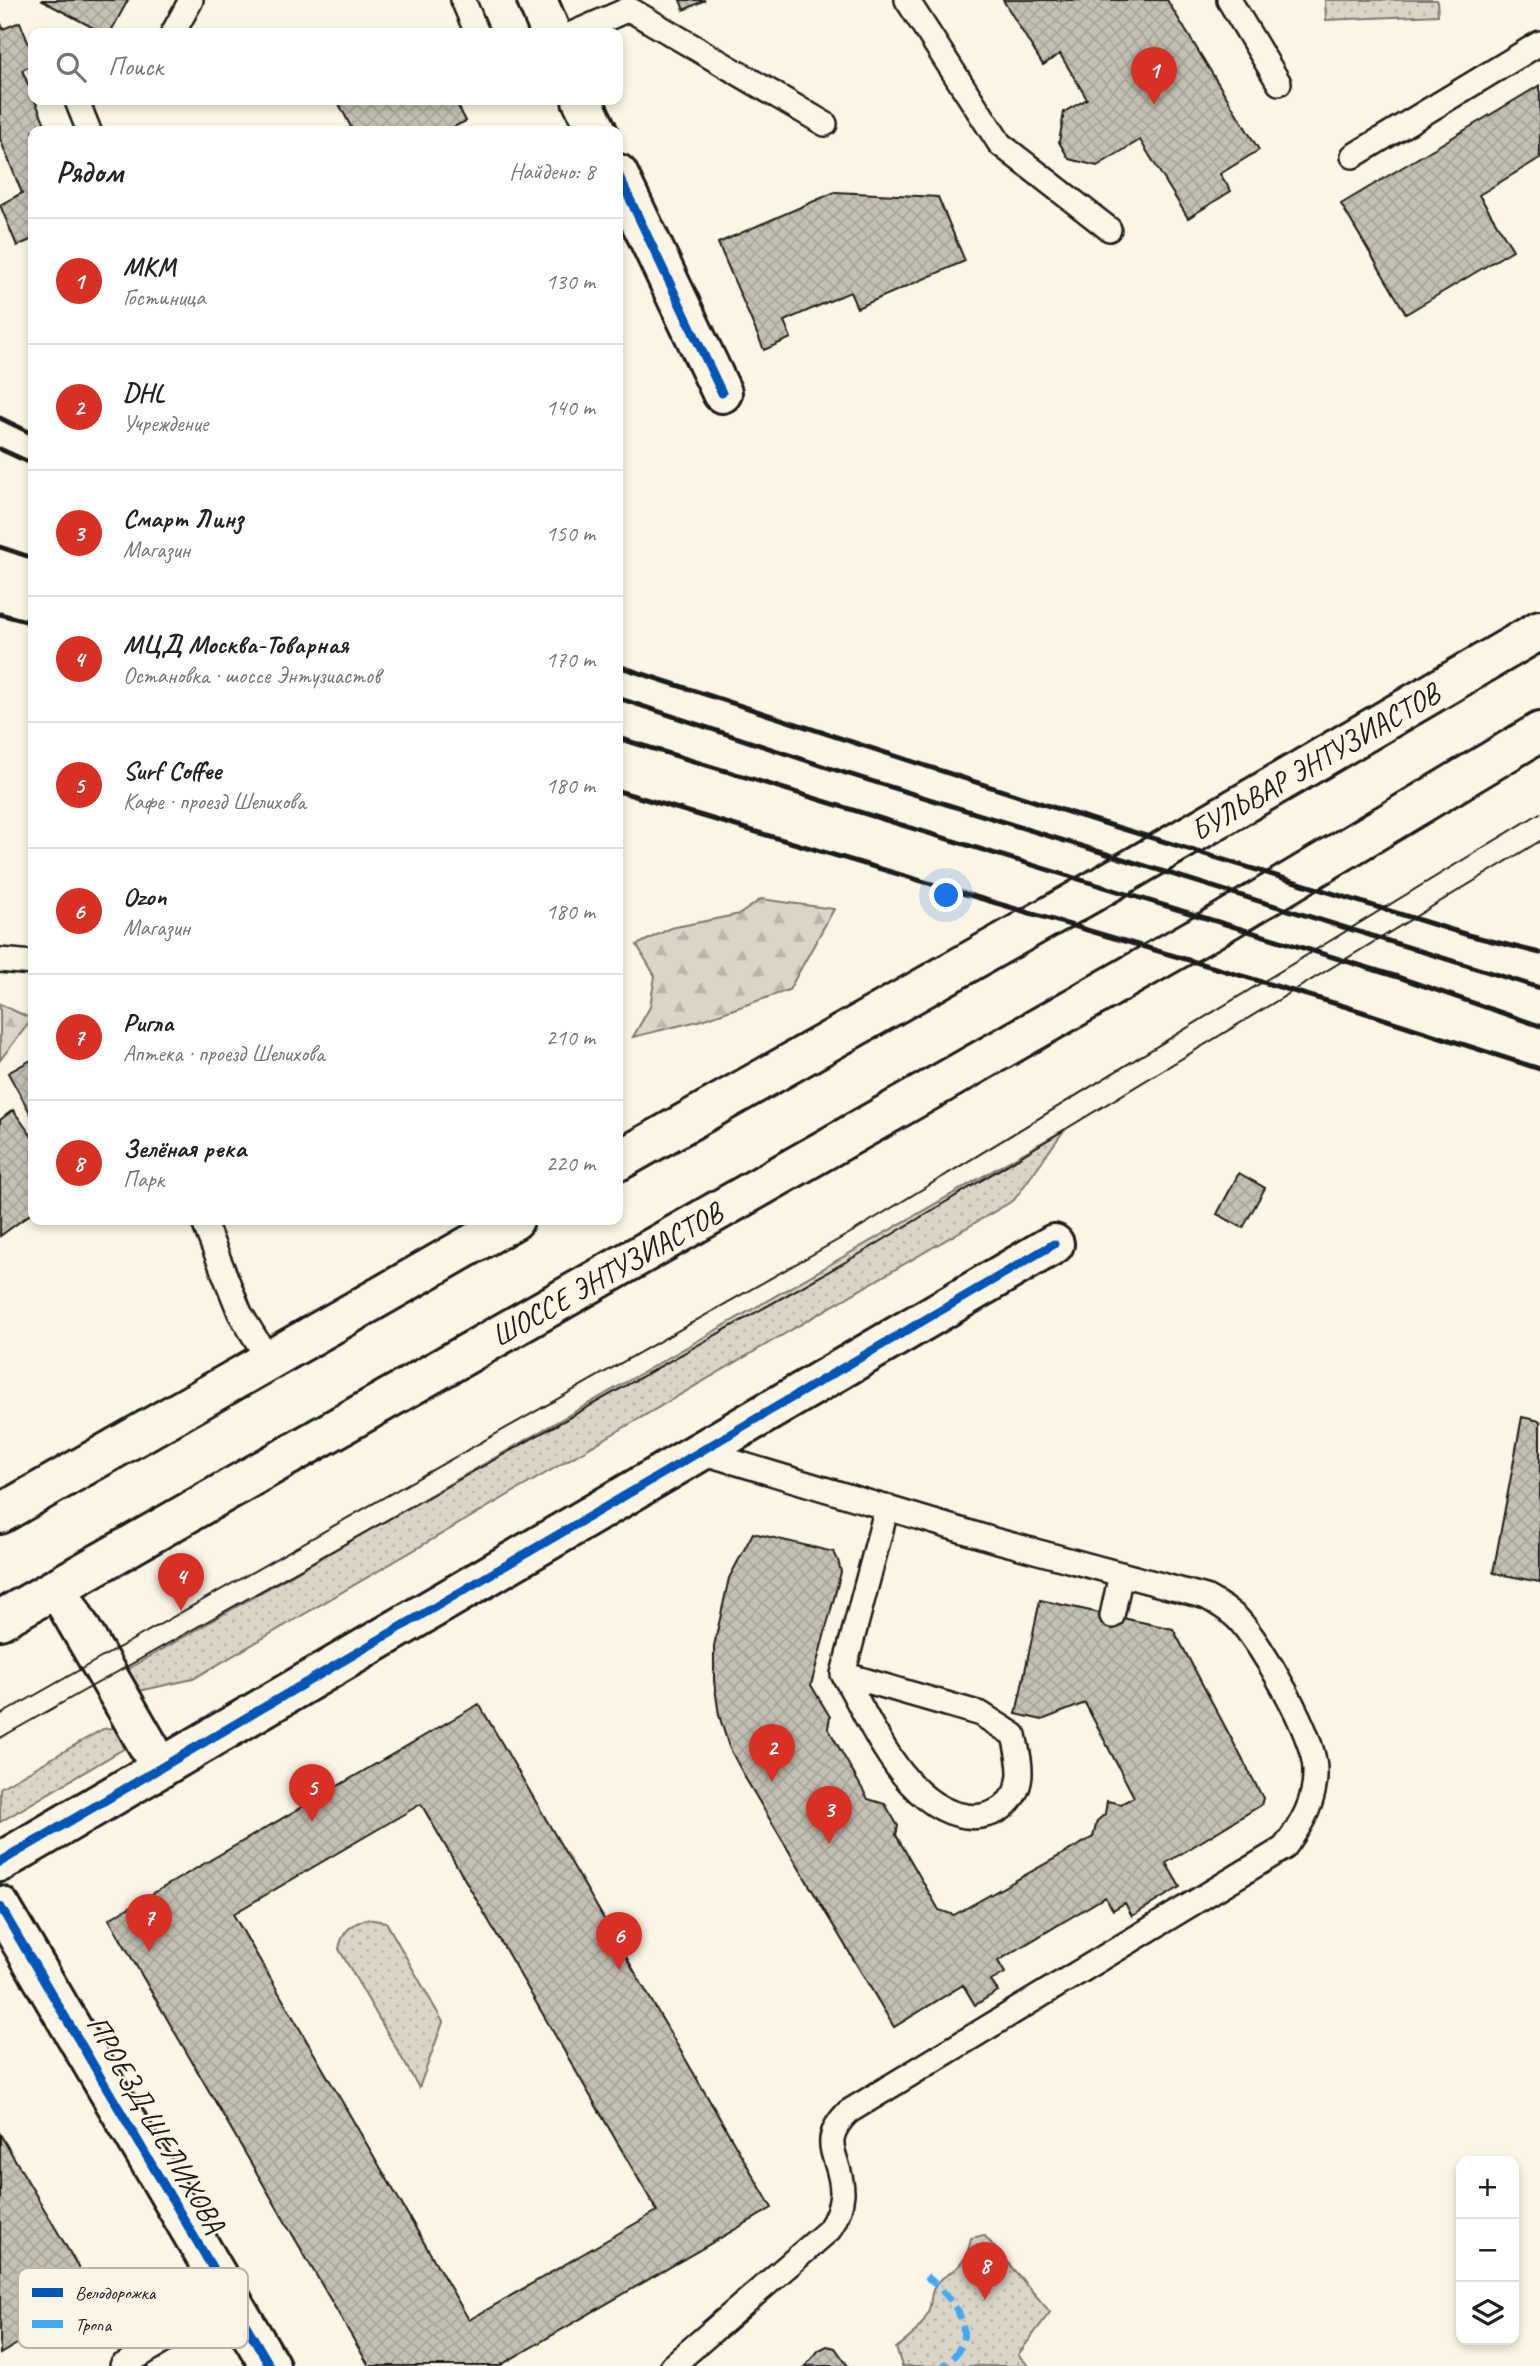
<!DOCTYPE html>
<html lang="ru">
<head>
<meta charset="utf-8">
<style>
  body { margin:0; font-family:Caveat,sans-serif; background:#f2f2f2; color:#222 }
  .controls { position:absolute; right:21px; bottom:21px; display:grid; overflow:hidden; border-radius:14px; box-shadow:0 4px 10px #0003 }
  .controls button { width:63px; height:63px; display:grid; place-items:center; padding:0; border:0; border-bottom:2px solid #e0e0e0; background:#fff; color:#222; font:35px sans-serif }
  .you { position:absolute; left:947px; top:896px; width:24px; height:24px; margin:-18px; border:5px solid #fff; border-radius:50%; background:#1a73e8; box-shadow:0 0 0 10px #1a73e833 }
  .badge { display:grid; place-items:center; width:46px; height:46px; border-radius:50%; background:#d93025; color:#fff; font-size:23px; font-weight:700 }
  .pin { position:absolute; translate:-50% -58px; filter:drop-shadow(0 2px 4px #0008) }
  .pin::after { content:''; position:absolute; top:37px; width:24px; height:21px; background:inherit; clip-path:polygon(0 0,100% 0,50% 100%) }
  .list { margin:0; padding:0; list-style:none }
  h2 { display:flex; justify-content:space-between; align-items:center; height:91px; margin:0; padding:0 28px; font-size:30px }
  h2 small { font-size:23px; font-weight:400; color:#767676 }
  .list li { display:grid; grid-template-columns:46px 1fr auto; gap:21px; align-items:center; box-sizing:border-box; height:126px; padding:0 28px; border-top:2px solid #e0e0e0 }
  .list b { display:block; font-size:26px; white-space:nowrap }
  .list p { margin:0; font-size:23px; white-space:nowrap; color:#767676 }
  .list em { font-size:23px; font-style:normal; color:#767676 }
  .icon { flex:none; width:38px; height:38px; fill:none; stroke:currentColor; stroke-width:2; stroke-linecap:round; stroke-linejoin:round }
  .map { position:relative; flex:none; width:1540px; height:2366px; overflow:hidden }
  .search { position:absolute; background:#fff; box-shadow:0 4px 10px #0003; left:28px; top:28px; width:595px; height:77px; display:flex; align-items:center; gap:18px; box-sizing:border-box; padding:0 24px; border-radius:14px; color:#767676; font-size:26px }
  .panel { position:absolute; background:#fff; box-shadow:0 4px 10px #0003; left:28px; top:126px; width:595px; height:1099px; border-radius:14px }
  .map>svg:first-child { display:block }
  .green { fill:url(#green-dots); stroke:#7c7872; stroke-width:2 }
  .forest { fill:url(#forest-firs); stroke:#7c7872; stroke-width:2 }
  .building { fill:url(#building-cross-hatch); stroke:#1c1c1c; stroke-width:2; fill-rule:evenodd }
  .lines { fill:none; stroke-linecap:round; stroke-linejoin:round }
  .lane-casing { stroke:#1c1c1c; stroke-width:28 }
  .street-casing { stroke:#1c1c1c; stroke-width:44 }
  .primary-casing { stroke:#1c1c1c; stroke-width:44 }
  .lane { stroke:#fcf5e5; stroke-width:23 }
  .street { stroke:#fcf5e5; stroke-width:38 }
  .primary { stroke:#fcf5e5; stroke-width:38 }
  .tram { stroke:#1c1c1c; stroke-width:2 }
  .rail { stroke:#1c1c1c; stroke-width:5 }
  .quiet { stroke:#3fa9f5; stroke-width:7; stroke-dasharray:14 7; stroke-linecap:butt }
  .cycleway-casing { stroke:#fcf5e5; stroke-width:13 }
  .cycleway { stroke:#0057b8; stroke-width:9 }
  .labels { text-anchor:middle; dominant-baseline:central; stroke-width:5; stroke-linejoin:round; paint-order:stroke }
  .street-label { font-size:30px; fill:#1c1c1c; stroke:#fcf5e5 }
  .key { fill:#fcf5e5; stroke:#b9b4a9; stroke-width:2 }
  .key-label { font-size:19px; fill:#1c1c1c }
</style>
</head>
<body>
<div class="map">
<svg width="1540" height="2366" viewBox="0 0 1540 2366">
  <defs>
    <pattern id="green-dots" width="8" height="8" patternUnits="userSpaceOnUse" patternTransform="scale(1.75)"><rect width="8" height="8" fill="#dbd5c8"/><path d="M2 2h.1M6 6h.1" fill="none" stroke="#bbb6ab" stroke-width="1.8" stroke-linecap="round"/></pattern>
    <pattern id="forest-firs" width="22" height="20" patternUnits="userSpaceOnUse" patternTransform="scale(1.75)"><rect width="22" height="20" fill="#dbd5c8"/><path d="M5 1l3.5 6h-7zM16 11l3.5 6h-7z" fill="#bbb6ab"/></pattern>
    <pattern id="building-cross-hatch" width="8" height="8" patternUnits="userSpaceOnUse" patternTransform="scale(1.75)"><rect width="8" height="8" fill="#c4c0b3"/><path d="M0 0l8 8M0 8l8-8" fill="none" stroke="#a8a499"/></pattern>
  </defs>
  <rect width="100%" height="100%" fill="#fcf5e5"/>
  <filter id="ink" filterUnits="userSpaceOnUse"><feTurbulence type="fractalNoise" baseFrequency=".0143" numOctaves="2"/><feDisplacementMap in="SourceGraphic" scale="14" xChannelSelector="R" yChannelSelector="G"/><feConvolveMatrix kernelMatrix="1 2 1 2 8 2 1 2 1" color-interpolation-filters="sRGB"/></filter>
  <g filter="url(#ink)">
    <path class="green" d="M1325 0H1437L1438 15 1326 20Z
      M1065 1129 1014 1200 193 1679 134 1692 123 1672Z
      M119 1727 125 1748 0 1822V1788L103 1729Z
      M366 1919 386 1922 443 2022 419 2088 339 1949C342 1932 350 1925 366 1919Z
      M984 2235 1050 2312 1018 2355 1029 2366H902L896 2348C912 2337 925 2325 930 2306 931 2301 931 2295 933 2290 945 2267 965 2276 971 2238Z"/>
    <path class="forest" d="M761 899 834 909 789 990 702 1020 633 1037 650 1007 655 976 637 945 671 928 740 914Z
      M0 1004 32 1019 0 1060Z"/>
    <path class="building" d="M41 0H128L110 33H103Z
      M680 0H705L684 10Z
      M1003 0H1167L1259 150 1220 174 1231 191 1188 218 1140 140 1097 166 1069 159 1059 142 1064 112 1087 99 1060 54 1043 65Z
      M0 21 3 29 20 22 33 55V65L22 70 48 131H33V239L17 246 0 205 22 193 0 139Z
      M1540 85V158L1479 195 1513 250 1406 314 1341 204Z
      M337 100H455L466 121 445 131H349L352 129Z
      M835 192 938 197 965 261 857 308 850 292 784 321 791 338 764 350 718 243Z
      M33 1059V1118L8 1073Z
      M13 1110 33 1138V1212L0 1236V1120Z
      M1239 1173 1265 1188 1243 1228 1217 1214Z
      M1522 1417 1540 1421V1582L1493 1573Z
      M753 1533 834 1552 838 1560 841 1572 811 1685 830 1717 828 1728 868 1799 885 1804 898 1826 896 1835 939 1910 954 1915 1093 1837 1097 1821 1105 1814 1107 1801 1121 1804 1134 1797 1085 1703 1042 1720 1016 1714 1040 1600 1173 1629 1263 1798 1261 1805 1166 1863 1180 1887 1132 1916 1125 1903 1113 1910 1105 1897 998 1961 1005 1973 991 1981 998 1991 975 2005 963 1985 894 2027 747 1781 729 1747 719 1715 714 1681V1646L729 1578Z
      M479 1704 772 2208 499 2366H369L109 1919ZM421 1804 657 2211 469 2320 233 1914Z
      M0 2134 96 2297 0 2354Z
      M827 2346 835 2348 848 2366H805L819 2350Z"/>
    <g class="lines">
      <defs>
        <path id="lane" d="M463 0 477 33
          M907 0 1000 144 1109 229
          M1229 0 1279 83
          M173 33 191 0
          M574 33 629 9 825 124
          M79 100 77 101 89 131
          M1353 156 1540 43
          M0 960 33 963
          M203 1220 240 1313 268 1359
          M1112 1616 1121 1574
          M843 1674C871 1722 905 1808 966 1816 977 1818 992 1815 1002 1808 1028 1787 1020 1763 1014 1735L981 1714 843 1674 887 1507
          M122 2366 232 2301
          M672 2366 829 2230C836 2219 841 2207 842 2194 843 2157 815 2145 848 2112L1284 1848C1302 1824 1316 1801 1315 1770 1315 1736 1261 1643 1237 1618 1227 1609 1217 1603 1206 1597L994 1540 701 1452"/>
        <path id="street" d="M537 0 551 33
          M582 100 597 131
          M618 174 722 393
          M57 1588 161 1768
          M0 1862 1054 1244
          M0 1906 270 2366"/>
        <g id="primary">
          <path id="s1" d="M618 1161 1089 894 1540 630"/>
          <path d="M0 1514 514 1220"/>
          <path id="s2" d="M0 1620 1212 929 1540 732"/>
        </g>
      </defs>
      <use href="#lane" class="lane-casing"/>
      <use href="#street" class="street-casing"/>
      <use href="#primary" class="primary-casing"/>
      <use href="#lane" class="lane"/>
      <use href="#street" class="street"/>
      <use href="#primary" class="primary"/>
      <path class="tram" d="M0 1715 852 1232 1540 813
        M0 1738 865 1251 1540 841"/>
      <path class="rail" d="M0 418 33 434
        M0 449 33 464
        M0 547 33 558
        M0 614 33 623
        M618 666 1071 813 1468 935 1540 953
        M618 698 826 767 1540 988
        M618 738 1398 977 1540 1026
        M618 791 1347 1007 1540 1069"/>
      <path class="quiet" d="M926 2276C956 2300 984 2337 943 2366"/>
      <defs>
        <path id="cycleway" d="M618 174 722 393
          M0 1862 1054 1244
          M0 1906 270 2366"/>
      </defs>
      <use href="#cycleway" class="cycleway-casing"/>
      <use href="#cycleway" class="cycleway"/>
    </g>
  </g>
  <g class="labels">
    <g class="street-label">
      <text stroke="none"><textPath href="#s1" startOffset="803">БУЛЬВАР ЭНТУЗИАСТОВ</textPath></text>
      <text stroke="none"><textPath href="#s2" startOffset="698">ШОССЕ ЭНТУЗИАСТОВ</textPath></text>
      <text transform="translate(156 2124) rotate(60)">ПРОЕЗД ШЕЛИХОВА</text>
    </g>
  </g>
  <rect x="18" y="2268" width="230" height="80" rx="10" class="key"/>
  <rect x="32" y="2288" width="31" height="9" fill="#0057b8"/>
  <rect x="32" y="2320" width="31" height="8" fill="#3fa9f5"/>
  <g class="key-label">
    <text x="75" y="2299">Велодорожка</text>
    <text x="75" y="2331">Тропа</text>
  </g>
</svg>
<div class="controls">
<button>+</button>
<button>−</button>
<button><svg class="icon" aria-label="layers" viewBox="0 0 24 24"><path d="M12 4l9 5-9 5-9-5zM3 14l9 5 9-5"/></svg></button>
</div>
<div class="you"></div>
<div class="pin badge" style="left:1154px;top:105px">1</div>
<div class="pin badge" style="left:772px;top:1782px">2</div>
<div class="pin badge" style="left:829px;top:1844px">3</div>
<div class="pin badge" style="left:181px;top:1611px">4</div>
<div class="pin badge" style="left:312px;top:1822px">5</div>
<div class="pin badge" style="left:619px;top:1970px">6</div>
<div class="pin badge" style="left:149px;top:1952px">7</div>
<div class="pin badge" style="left:985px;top:2300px">8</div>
<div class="search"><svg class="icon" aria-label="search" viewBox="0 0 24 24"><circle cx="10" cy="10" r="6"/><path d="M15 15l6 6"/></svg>Поиск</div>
<section class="panel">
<h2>Рядом<small>Найдено: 8</small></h2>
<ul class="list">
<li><span class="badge">1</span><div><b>МКМ</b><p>Гостиница</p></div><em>130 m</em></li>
<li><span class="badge">2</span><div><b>DHL</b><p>Учреждение</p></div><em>140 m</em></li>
<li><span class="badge">3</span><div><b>Смарт Линз</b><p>Магазин</p></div><em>150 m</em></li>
<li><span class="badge">4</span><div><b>МЦД Москва-Товарная</b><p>Остановка · шоссе Энтузиастов</p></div><em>170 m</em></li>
<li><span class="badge">5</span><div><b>Surf Coffee</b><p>Кафе · проезд Шелихова</p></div><em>180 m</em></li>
<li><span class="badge">6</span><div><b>Ozon</b><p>Магазин</p></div><em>180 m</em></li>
<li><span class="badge">7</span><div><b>Ригла</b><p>Аптека · проезд Шелихова</p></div><em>210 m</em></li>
<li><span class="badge">8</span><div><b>Зелёная река</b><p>Парк</p></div><em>220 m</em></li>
</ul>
</section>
</div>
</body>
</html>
